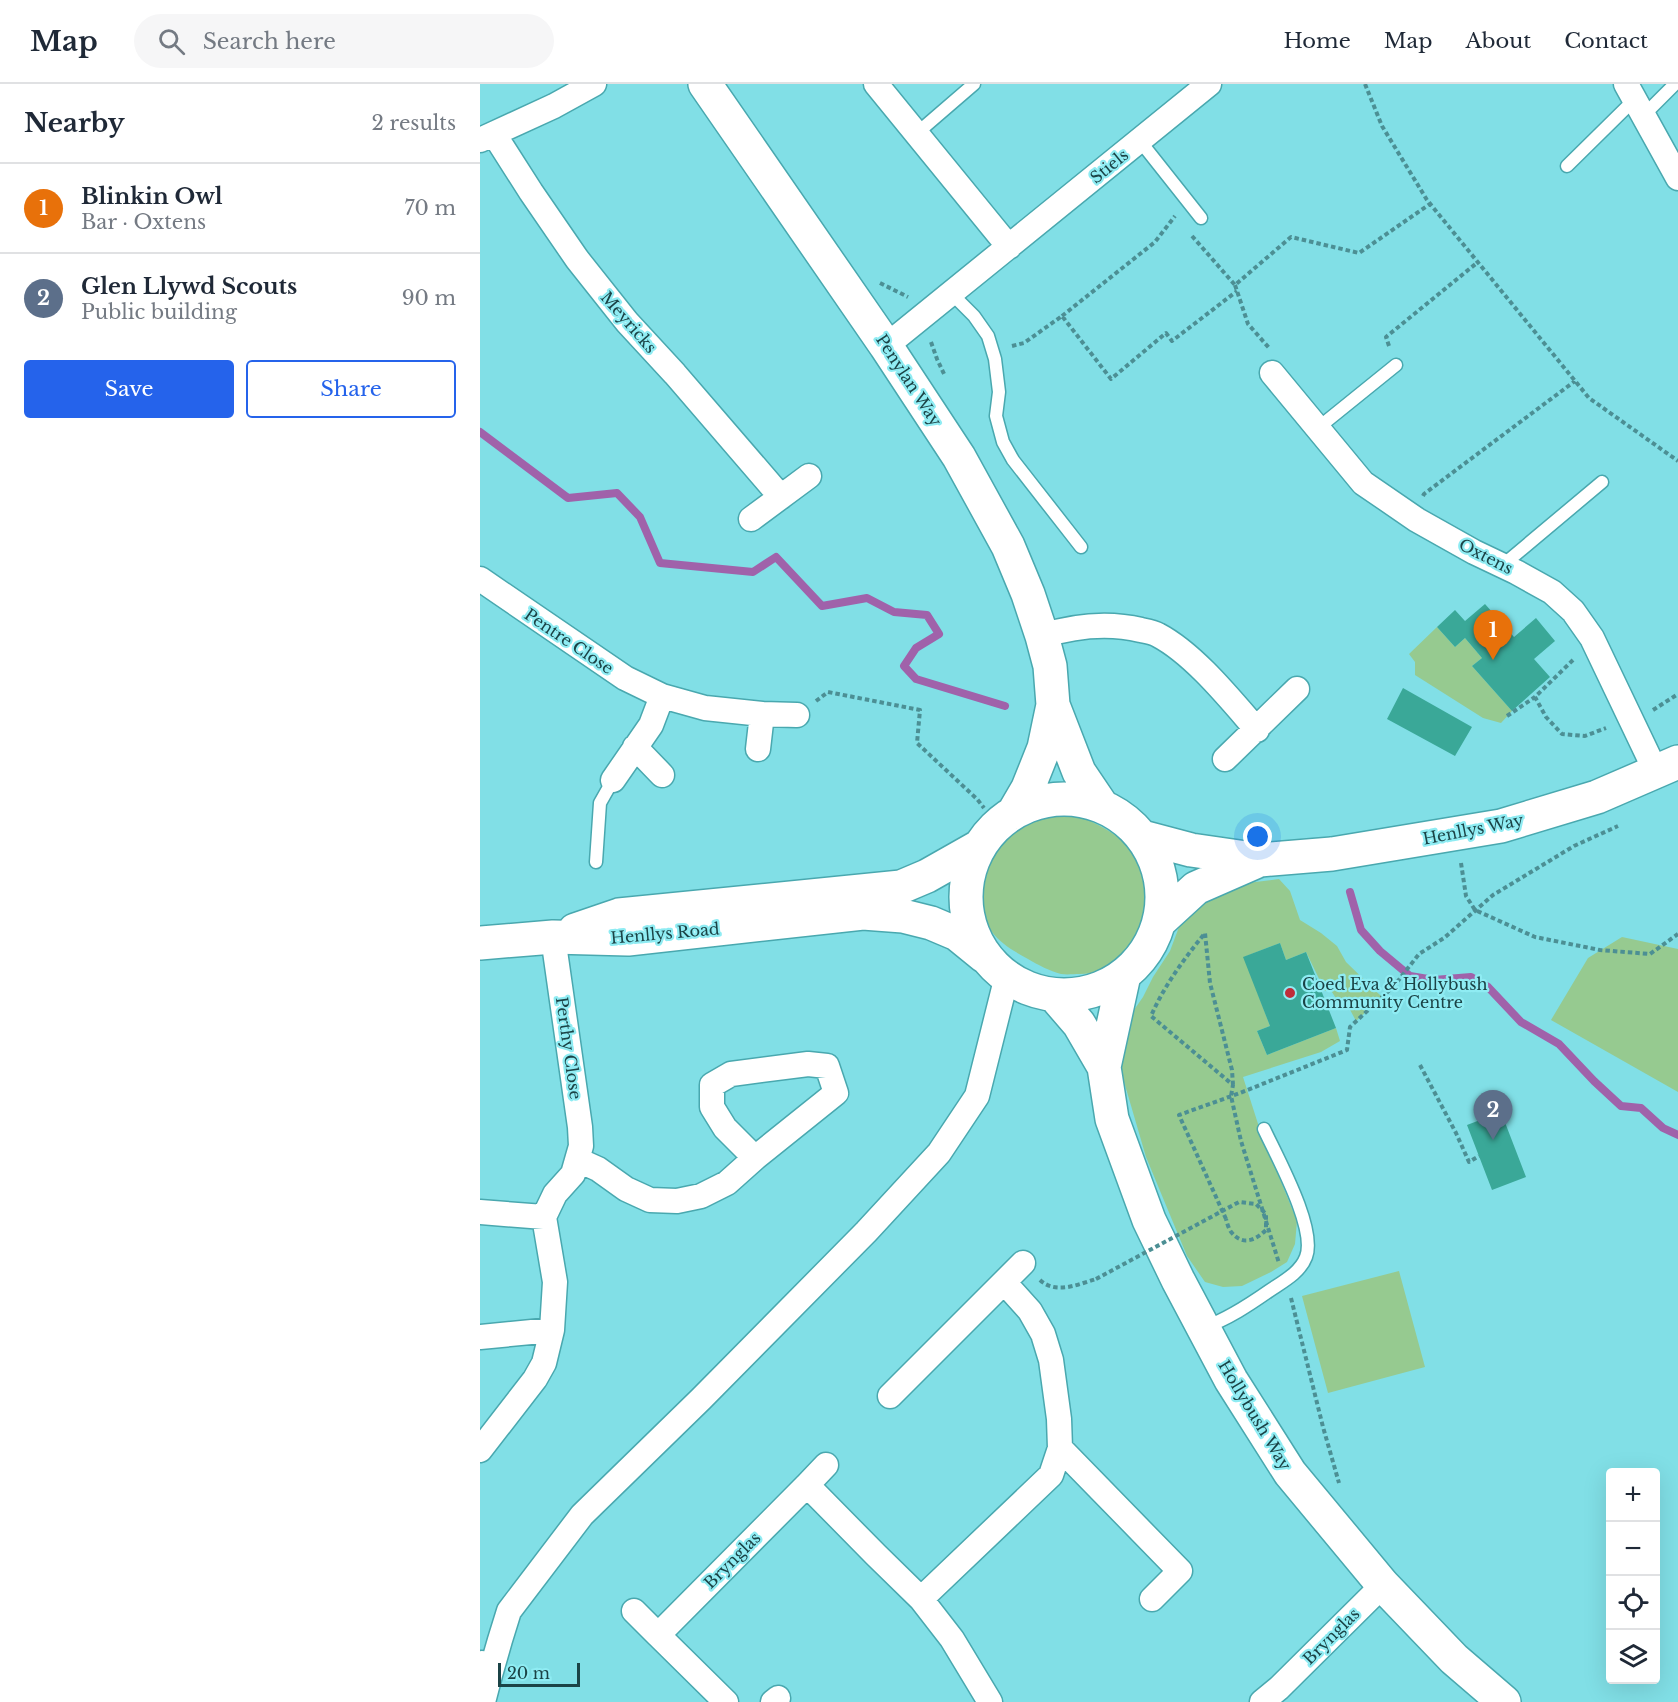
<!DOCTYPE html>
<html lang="en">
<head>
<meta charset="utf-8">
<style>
  body { margin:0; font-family:"Libre Baskerville",serif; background:#f6f6f7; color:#1f2937 }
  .controls { position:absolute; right:18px; bottom:18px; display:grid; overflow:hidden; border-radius:6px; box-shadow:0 6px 24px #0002 }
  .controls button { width:54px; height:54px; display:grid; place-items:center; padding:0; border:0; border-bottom:2px solid #e0e1e3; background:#fff; color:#1f2937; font:30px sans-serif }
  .scale { position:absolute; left:18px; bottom:15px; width:82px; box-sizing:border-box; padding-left:6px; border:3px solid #1b4346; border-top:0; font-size:16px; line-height:21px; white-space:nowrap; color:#1b4346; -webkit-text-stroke:4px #8fecf3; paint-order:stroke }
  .you { position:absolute; left:778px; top:753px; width:21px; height:21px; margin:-15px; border:4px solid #fff; border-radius:50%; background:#1a73e8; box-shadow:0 0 0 9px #1a73e833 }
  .badge { display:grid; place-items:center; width:39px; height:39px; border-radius:50%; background:#2563eb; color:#fff; font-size:20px; font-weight:700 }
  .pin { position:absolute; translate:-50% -50px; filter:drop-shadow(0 2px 3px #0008) }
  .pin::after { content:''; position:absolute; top:32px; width:21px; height:18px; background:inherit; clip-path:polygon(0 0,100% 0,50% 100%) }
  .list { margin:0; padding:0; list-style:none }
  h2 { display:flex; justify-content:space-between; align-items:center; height:78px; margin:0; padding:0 24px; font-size:26px }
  h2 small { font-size:20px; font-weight:400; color:#747a83 }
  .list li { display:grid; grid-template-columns:39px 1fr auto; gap:18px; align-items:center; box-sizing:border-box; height:90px; padding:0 24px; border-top:2px solid #e0e1e3 }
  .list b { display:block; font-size:22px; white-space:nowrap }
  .list p { margin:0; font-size:20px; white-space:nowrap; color:#747a83 }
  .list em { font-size:20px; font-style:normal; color:#747a83 }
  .actions { display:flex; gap:12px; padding:18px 24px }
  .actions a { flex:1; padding:14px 0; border:2px solid #2563eb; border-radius:6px; text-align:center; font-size:21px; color:#2563eb }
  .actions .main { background:#2563eb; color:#fff }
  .icon { flex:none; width:33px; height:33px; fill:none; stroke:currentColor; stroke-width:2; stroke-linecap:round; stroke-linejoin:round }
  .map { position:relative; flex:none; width:1198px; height:1618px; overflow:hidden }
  header { display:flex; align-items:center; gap:36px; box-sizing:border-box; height:84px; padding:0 30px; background:#fff; border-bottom:2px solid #e0e1e3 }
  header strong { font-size:28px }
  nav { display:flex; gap:33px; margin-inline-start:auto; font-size:21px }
  .search { width:420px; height:54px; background:#f6f6f7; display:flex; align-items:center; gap:15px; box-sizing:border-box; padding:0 21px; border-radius:33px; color:#747a83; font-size:22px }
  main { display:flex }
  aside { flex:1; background:#fff }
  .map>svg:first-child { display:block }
  .green { fill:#96ca90 }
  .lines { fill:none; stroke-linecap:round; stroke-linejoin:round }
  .stream { stroke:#a062aa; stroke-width:8 }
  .building { fill:#3aa898 }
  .lane-casing { stroke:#49a8af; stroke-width:15 }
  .street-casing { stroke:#49a8af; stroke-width:27 }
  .secondary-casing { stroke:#49a8af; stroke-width:36 }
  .path { stroke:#4c8f94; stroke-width:4; stroke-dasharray:4.5 3; stroke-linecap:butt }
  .lane { stroke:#fff; stroke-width:12 }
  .street { stroke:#fff; stroke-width:24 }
  .secondary { stroke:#fff; stroke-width:33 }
  .path-bridge { stroke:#4c8f94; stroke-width:4; stroke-dasharray:4.5 3; stroke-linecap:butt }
  .poi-dot { fill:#be2d39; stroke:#8fecf3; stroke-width:2 }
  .labels { text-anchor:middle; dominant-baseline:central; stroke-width:4.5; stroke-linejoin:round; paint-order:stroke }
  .street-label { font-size:16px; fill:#1b4346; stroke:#8fecf3 }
  .poi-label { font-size:16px; fill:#1b4346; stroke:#8fecf3; text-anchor:start }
</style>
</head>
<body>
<header>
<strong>Map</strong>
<div class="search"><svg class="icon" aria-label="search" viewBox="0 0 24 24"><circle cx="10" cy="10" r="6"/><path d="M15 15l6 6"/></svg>Search here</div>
<nav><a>Home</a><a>Map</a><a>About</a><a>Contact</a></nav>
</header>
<main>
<aside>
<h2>Nearby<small>2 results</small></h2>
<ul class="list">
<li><span class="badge" style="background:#e8710a">1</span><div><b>Blinkin Owl</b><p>Bar · Oxtens</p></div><em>70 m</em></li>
<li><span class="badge" style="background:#5c6f8a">2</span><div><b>Glen Llywd Scouts</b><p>Public building</p></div><em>90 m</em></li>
</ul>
<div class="actions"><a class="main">Save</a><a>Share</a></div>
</aside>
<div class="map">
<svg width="1198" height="1618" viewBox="0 0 1198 1618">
  <rect width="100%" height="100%" fill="#81dfe6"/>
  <path class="green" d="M957 543 975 563 985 554 1002 574 992 582 1032 627 1021 639 1003 634 935 591V578L929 570Z
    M569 729C574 729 581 728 587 729 610 733 655 759 666 781 671 792 671 809 670 821 669 832 667 846 660 856 645 878 628 889 600 890 594 890 587 891 581 890 570 887 558 881 548 875 535 868 520 859 512 848 488 814 497 760 534 740 545 734 557 731 569 729Z
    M799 795 810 807 820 836 841 849 857 862 866 878 902 913 876 937 867 920 859 919 850 905 845 907 826 868 806 876 800 859 764 873 790 942 777 947 787 971 856 944 860 957 841 968 763 993 780 1046 817 1137 815 1160 807 1178 791 1188 762 1202 743 1203 725 1198 707 1172 666 1073 640 984 646 951 654 926 663 913 673 893 690 867 699 843 713 825 724 814 759 800Z
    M1142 853 1198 865V1008L1071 936 1108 874Z
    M919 1187 945 1283 848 1309 822 1212Z"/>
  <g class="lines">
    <path class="stream" d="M0 348 88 414 137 409 160 433 180 479 273 488 296 473 342 522 387 514 414 528 447 531 459 550 436 564 424 582 436 595 525 622
      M870 808 881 846 900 867 930 892 954 896 991 893 1008 903 1041 938 1079 960 1114 997 1141 1022 1161 1024 1183 1044 1198 1051"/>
  </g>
  <path class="building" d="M1005 520 1034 553 1056 534 1075 557 1054 575 1070 593 1032 627 992 582 1002 574 985 554 975 563 957 543 975 526 985 537Z
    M923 604 992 643 975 672 907 635Z
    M800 859 806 876 826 868 856 944 787 971 777 947 790 942 763 873Z
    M1021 1028 1046 1093 1012 1106 987 1041Z"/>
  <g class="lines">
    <defs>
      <path id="lane" d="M1164 31 1195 0
        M436 50 494 0
        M660 57 721 134
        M1087 82 1155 15
        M471 209 494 232 508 252 515 275 519 308 516 332 523 358 533 376 601 463
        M838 344 916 281
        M1023 481 1122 398
        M116 778 120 719 133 696
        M725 1243C748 1235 769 1221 789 1207 802 1198 820 1189 826 1173 837 1145 797 1073 784 1045"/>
      <path id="street" d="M396 0 529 163
        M1146 0 1198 94
        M14 50 51 108 97 175 147 238 195 290 301 413
        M0 56 74 22 114 0
        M406 262 729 0
        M792 289 883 399 937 436 994 468 1036 488 1072 508 1093 527 1112 554 1176 688
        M271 435 329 392
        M0 495 145 594 182 612 225 624 282 630 317 631
        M562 552C594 542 627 538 661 546 666 547 673 548 678 551 714 570 750 615 777 646
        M155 663 182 691
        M278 665 282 630
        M745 675 817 605
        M133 696 171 641 182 612
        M98 1076 118 1085 146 1105 170 1116 197 1117 221 1112 247 1099 275 1074 356 1009 347 982 328 980 251 990 232 1001V1023L245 1044 275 1074
        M0 1128 64 1133
        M524 1198 543 1179
        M0 1253 72 1246
        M410 1312 524 1198 550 1227 563 1250 571 1276 579 1335 580 1364 571 1391 441 1515
        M580 1364 700 1487 672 1515
        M0 1366 55 1295 64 1279 72 1246 75 1198 64 1133 75 1110 93 1090 101 1062 100 1043 73 853
        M327 1401 346 1381
        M154 1527 178 1551
        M2 1579 10 1591 3 1618
        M10 1591 20 1556 29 1527 102 1431 221 1315 386 1148 459 1069 497 1012 527 892
        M246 1618 178 1551 327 1401 396 1471 441 1515 472 1555 510 1618
        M293 1618 298 1614
        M782 1618 799 1604 903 1501"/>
      <path id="secondary" d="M225 0 406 262 479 373 528 462 548 510 562 552 570 582 573 621 564 664 548 704 534 728
        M573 621 599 688 622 722
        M486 813a98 98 0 1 1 196 0a98 98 0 1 1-196 0Z
        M662 753 711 766 780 776 852 770 1021 742 1117 713 1198 678
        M680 837 716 804 780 776
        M95 846 139 831 421 803 447 792 500 762
        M0 859 73 853 148 855 383 829 423 832 451 839 477 850 504 872
        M644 891 624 983 632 1035 669 1136 698 1196 751 1296 810 1389 903 1501 974 1575 1024 1618
        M574 911 599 940 624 983"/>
    </defs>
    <use href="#lane" class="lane-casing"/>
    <use href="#street" class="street-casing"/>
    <use href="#secondary" class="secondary-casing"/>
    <path class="path" d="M885 0 902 42 947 116 1109 314 1198 377
      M712 152 755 201 811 153 879 169 950 120
      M400 199 428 213
      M755 201 768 240 790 265
      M582 232 675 158 695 132
      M451 258 457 275 465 292
      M532 262 544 259 582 232 631 295 686 249 692 257 757 207
      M909 262 906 253 998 178
      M943 412 944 410 1095 297
      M1093 576 1055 613 1066 633 1082 650 1105 652 1126 644
      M336 617 348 608 440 626 437 659 497 715 504 724
      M1173 626 1198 610
      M1027 632 1055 613
      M981 779 986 812 995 826 1055 853 1120 866 1170 870 1198 850
      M940 981 976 1049 989 1078 999 1072
      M753 1001 752 986 730 899 725 849C704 875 684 902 671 932L753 1001 751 1012 761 1057 799 1179
      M746 1135 699 1031 760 1009 867 966 870 943 914 902 939 870 964 854 1013 811 1094 762 1138 742
      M560 1196C576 1211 599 1200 616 1195
      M811 1214 843 1343 859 1399"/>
    <use href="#lane" class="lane"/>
    <use href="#street" class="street"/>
    <use href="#secondary" class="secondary"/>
    <path class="path-bridge" d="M616 1195 759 1118 776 1120 786 1130V1146C776 1156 763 1162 752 1149 749 1146 747 1139 746 1135"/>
  </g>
  <circle class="poi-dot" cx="810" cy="909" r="6"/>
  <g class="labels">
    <g class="street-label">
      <text transform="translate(629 82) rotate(-39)">Stiels</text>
      <text transform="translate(149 238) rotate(49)">Meyricks</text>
      <text transform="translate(429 296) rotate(57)">Penylan Way</text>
      <text transform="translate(1006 472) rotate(27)">Oxtens</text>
      <text transform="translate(89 557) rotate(34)">Pentre Close</text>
      <text transform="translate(993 745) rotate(-11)">Henllys Way</text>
      <text transform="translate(185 849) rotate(-5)">Henllys Road</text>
      <text transform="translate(89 964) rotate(82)">Perthy Close</text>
      <text transform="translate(775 1331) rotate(59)">Hollybush Way</text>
      <text transform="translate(252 1476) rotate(-45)">Brynglas</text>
      <text transform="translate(851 1552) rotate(-45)">Brynglas</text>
    </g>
    <g class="poi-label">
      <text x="822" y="900">Coed Eva &amp; Hollybush<tspan x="822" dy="18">Community Centre</tspan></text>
    </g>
  </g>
</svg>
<div class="controls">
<button>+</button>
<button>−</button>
<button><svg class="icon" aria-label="locate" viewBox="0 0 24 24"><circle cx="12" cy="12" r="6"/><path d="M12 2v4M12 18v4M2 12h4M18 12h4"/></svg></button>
<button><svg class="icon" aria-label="layers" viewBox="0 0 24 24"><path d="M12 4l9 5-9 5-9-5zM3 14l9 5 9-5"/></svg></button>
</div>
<div class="scale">20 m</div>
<div class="you"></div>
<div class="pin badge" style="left:1013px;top:576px;background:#e8710a">1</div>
<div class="pin badge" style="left:1013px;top:1056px;background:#5c6f8a">2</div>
</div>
</main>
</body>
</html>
